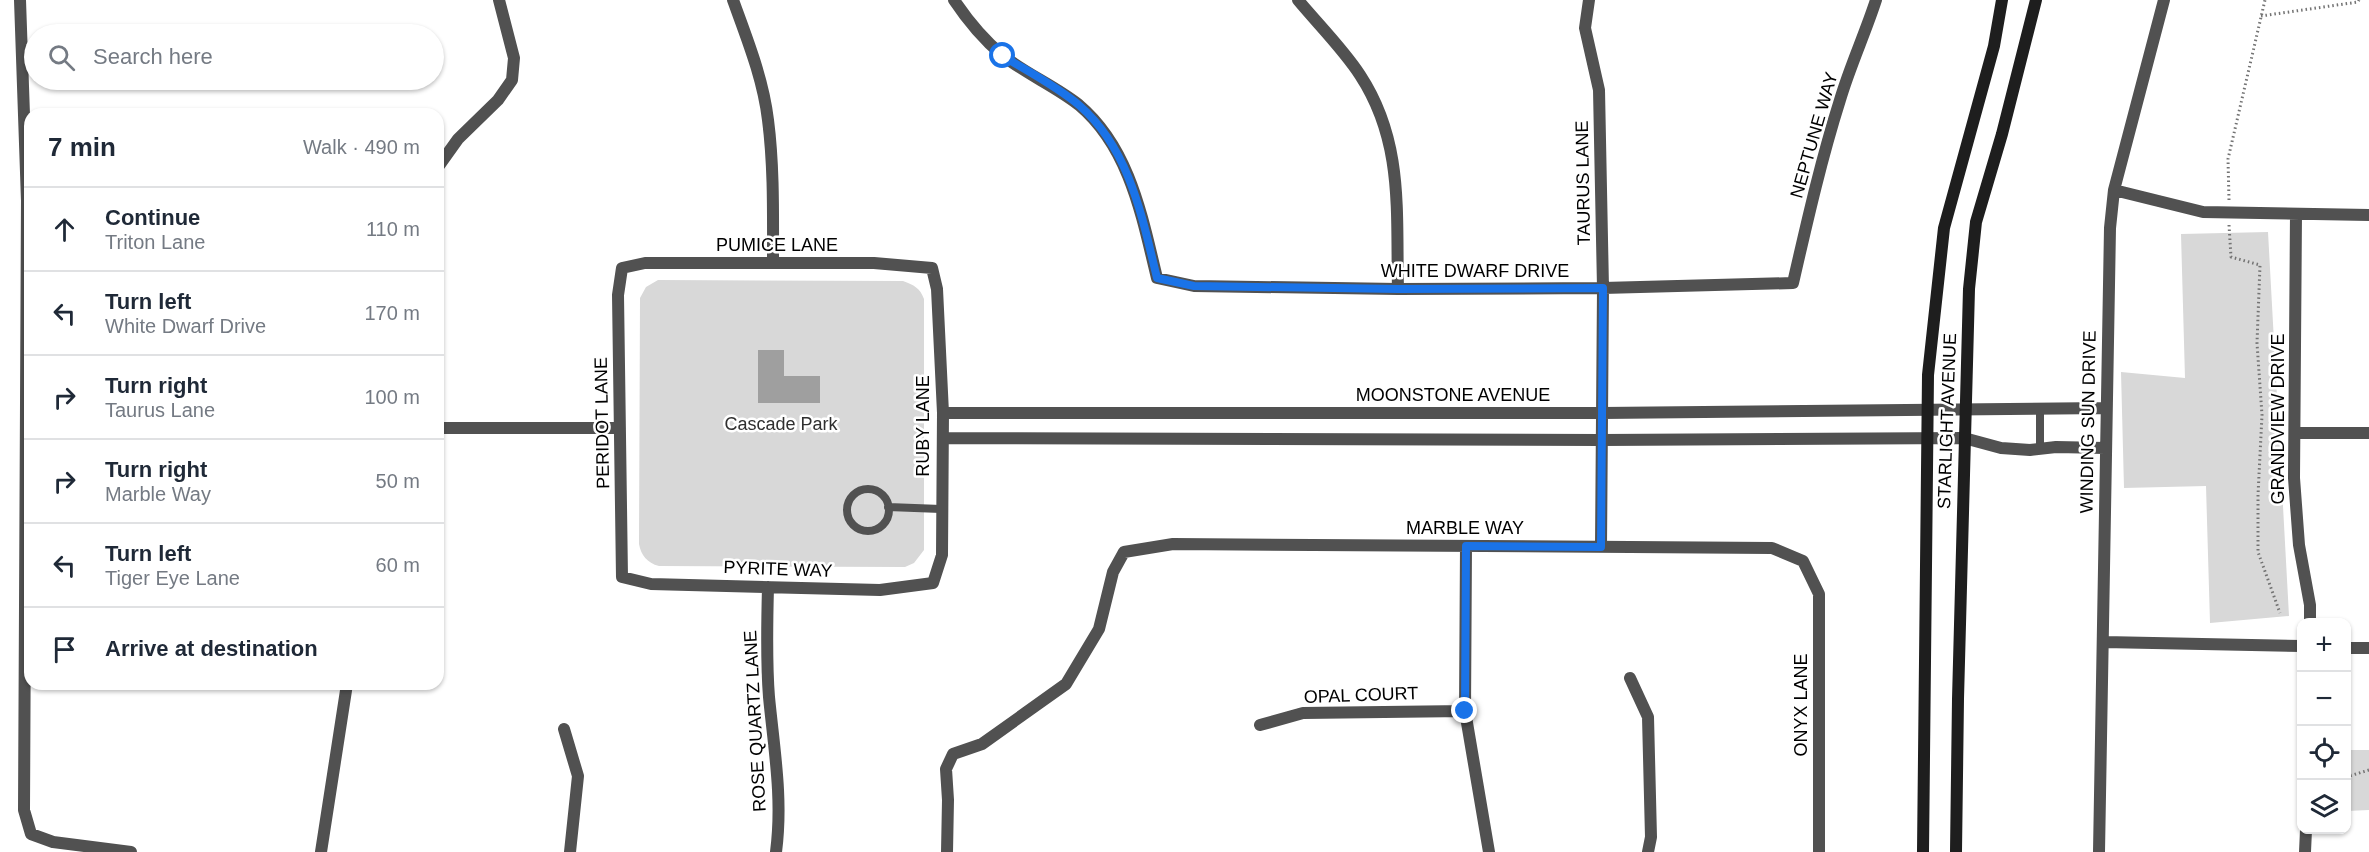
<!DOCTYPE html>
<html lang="en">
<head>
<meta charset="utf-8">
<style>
  body { margin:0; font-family:Helvetica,sans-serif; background:#f6f6f7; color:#1f2937 }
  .controls { position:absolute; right:18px; bottom:18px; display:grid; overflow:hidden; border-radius:12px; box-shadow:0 2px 4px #0004 }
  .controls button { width:54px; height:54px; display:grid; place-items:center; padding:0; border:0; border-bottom:2px solid #e0e1e3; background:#fff; color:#1f2937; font:30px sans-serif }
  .stop { position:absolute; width:18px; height:18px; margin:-14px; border:4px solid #1a73e8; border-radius:50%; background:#fff }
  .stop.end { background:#1a73e8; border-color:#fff; box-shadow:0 2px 6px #0008 }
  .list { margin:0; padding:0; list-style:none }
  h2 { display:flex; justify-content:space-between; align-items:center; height:78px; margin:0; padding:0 24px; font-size:26px }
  h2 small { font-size:20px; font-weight:400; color:#747a83 }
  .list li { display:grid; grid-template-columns:39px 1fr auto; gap:18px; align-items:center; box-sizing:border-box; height:84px; padding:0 24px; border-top:2px solid #e0e1e3 }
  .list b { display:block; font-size:22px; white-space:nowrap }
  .list p { margin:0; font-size:20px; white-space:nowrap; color:#747a83 }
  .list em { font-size:20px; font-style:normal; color:#747a83 }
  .icon { flex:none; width:33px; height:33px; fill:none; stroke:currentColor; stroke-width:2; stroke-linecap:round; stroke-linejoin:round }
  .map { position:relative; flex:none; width:2369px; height:852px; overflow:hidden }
  .search { position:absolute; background:#fff; box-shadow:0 2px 4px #0004; left:24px; top:24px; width:420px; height:66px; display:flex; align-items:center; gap:15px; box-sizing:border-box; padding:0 21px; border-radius:33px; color:#747a83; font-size:22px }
  .panel { position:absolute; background:#fff; box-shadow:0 2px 4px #0004; left:24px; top:108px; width:420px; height:582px; border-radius:18px }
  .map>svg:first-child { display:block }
  .green { fill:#d8d8d8 }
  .water { fill:#9f9f9f }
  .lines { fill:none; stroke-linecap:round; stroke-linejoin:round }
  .path { stroke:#737373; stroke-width:3; stroke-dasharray:1.5 3; stroke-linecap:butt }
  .lane { stroke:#515151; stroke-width:8 }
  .street { stroke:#515151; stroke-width:12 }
  .secondary { stroke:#1e1e1e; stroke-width:12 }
  .route { stroke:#1a73e8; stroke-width:8 }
  .labels { text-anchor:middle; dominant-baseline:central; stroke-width:5; stroke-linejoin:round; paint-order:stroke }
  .street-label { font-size:18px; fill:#000; stroke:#fff }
  .park-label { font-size:18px; fill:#2f2f2f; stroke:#fff }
</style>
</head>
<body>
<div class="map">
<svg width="2369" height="852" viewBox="0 0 2369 852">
  <rect width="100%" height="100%" fill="#fff"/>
  <path class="green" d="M2268 232 2289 616 2210 623 2206 486 2124 488 2121 372 2185 378 2181 234Z
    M658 280 903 281C914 285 920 288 924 299V550L914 563 905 567 659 566C647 563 641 555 639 544L640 298 646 287Z
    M2347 750H2369V810L2347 811Z"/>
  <path class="water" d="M758 350H784V376H820V403H758Z"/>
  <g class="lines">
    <path class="path" d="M2261 16 2358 2 2359 0
      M2229 200 2228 159 2265 0
      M2229 225 2231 257 2260 265 2257 343 2262 415 2258 495V552L2280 613
      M2346 777 2369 770"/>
    <path class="lane" d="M2040 409V449
      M847 510a21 21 0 1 1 42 0a21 21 0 1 1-42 0Z
      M888 507 941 509"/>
    <path class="street" d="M20 0 27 201 24 810 31 834 53 842 131 852
      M733 0C747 39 763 78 768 120 774 167 773 215 773 263
      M954 0C968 21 983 39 1002 55 1026 74 1055 86 1079 105 1130 148 1142 217 1157 278L1194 286 1398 289 1603 288 1793 283C1807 222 1821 160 1840 100 1850 66 1865 34 1876 0
      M1298 0C1317 23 1344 50 1360 75 1404 142 1396 212 1398 289
      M1589 0 1585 28 1599 90 1603 288 1601 547
      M438 167 458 139 498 100 512 80 514 58 499 0
      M2114 190 2203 212 2369 215
      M2296 214 2294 478 2299 545 2310 605V622
      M645 263H874L932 268 937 289 943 413 942 555 933 583 880 590 651 584 622 577 618 295 622 268Z
      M943 413H1602L2106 408
      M438 428H620
      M2296 433H2369
      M943 438 1602 440 1964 438 2001 448 2030 450 2056 447 2105 448
      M1466 546 1465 711 1489 852
      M768 587C767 624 766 660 769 697 774 749 783 799 776 852
      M2104 642 2302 646
      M2346 648H2369
      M1630 678 1648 717 1651 837 1648 852
      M1260 725 1303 713 1465 711
      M564 729 578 776 570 852
      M321 852 347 684
      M947 852 948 800 946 769 953 754 982 744 1066 684 1099 629 1113 572 1124 552 1173 544 1772 548 1803 561 1819 594V852
      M2099 852 2110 228 2114 190 2164 0
      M2305 852 2306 830"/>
    <path class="secondary" d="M1923 852 1928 375 1944 228 1994 46 2002 0
      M1956 852 1958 699 1969 289 1976 222 2002 134 2036 0"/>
  </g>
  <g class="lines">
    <path class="route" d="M1003 56C1027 71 1058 87 1080 106 1130 150 1142 217 1157 278L1194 286 1398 289 1603 288 1601 547 1466 546 1465 711"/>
  </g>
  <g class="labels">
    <g class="street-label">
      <text transform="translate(1814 135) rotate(-74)">NEPTUNE WAY</text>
      <text transform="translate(1583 183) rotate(-91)">TAURUS LANE</text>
      <text x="777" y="245">PUMICE LANE</text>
      <text x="1475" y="271">WHITE DWARF DRIVE</text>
      <text x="1453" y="395">MOONSTONE AVENUE</text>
      <text transform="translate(2278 419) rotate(-90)">GRANDVIEW DRIVE</text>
      <text transform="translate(1947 421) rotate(-88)">STARLIGHT AVENUE</text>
      <text transform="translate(2088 422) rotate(-89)">WINDING SUN DRIVE</text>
      <text transform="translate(602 423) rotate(-91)">PERIDOT LANE</text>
      <text transform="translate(923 426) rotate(-90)">RUBY LANE</text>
      <text x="1465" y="528">MARBLE WAY</text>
      <text transform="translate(778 569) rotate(2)">PYRITE WAY</text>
      <text transform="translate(1361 695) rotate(-2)">OPAL COURT</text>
      <text transform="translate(1801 705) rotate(-90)">ONYX LANE</text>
      <text transform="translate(755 721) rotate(-93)">ROSE QUARTZ LANE</text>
    </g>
    <g class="park-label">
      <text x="781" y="424">Cascade Park</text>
    </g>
  </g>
</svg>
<div class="controls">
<button>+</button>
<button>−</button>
<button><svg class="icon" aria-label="locate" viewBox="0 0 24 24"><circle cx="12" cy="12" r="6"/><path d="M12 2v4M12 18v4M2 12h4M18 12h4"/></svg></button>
<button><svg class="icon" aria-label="layers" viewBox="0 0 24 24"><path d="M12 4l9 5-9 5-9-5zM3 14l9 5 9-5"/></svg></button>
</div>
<div class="stop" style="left:1003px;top:56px"></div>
<div class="stop end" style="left:1465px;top:711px"></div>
<div class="search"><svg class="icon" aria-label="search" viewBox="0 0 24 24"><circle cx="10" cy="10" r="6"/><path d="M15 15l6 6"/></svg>Search here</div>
<section class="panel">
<h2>7 min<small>Walk · 490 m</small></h2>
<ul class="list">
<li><svg class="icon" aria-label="ahead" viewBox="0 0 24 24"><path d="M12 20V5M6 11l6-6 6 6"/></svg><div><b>Continue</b><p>Triton Lane</p></div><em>110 m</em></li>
<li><svg class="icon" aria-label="left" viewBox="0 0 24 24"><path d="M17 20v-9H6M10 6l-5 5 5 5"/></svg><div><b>Turn left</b><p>White Dwarf Drive</p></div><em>170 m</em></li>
<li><svg class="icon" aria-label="right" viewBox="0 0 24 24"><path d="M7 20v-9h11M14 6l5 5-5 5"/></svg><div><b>Turn right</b><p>Taurus Lane</p></div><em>100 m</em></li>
<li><svg class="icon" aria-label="right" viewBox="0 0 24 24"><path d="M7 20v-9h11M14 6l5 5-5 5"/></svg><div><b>Turn right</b><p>Marble Way</p></div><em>50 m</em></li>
<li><svg class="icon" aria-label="left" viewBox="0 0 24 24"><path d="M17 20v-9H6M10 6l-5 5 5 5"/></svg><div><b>Turn left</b><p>Tiger Eye Lane</p></div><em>60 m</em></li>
<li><svg class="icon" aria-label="arrive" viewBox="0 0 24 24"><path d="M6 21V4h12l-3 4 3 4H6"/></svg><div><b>Arrive at destination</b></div></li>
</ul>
</section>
</div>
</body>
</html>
